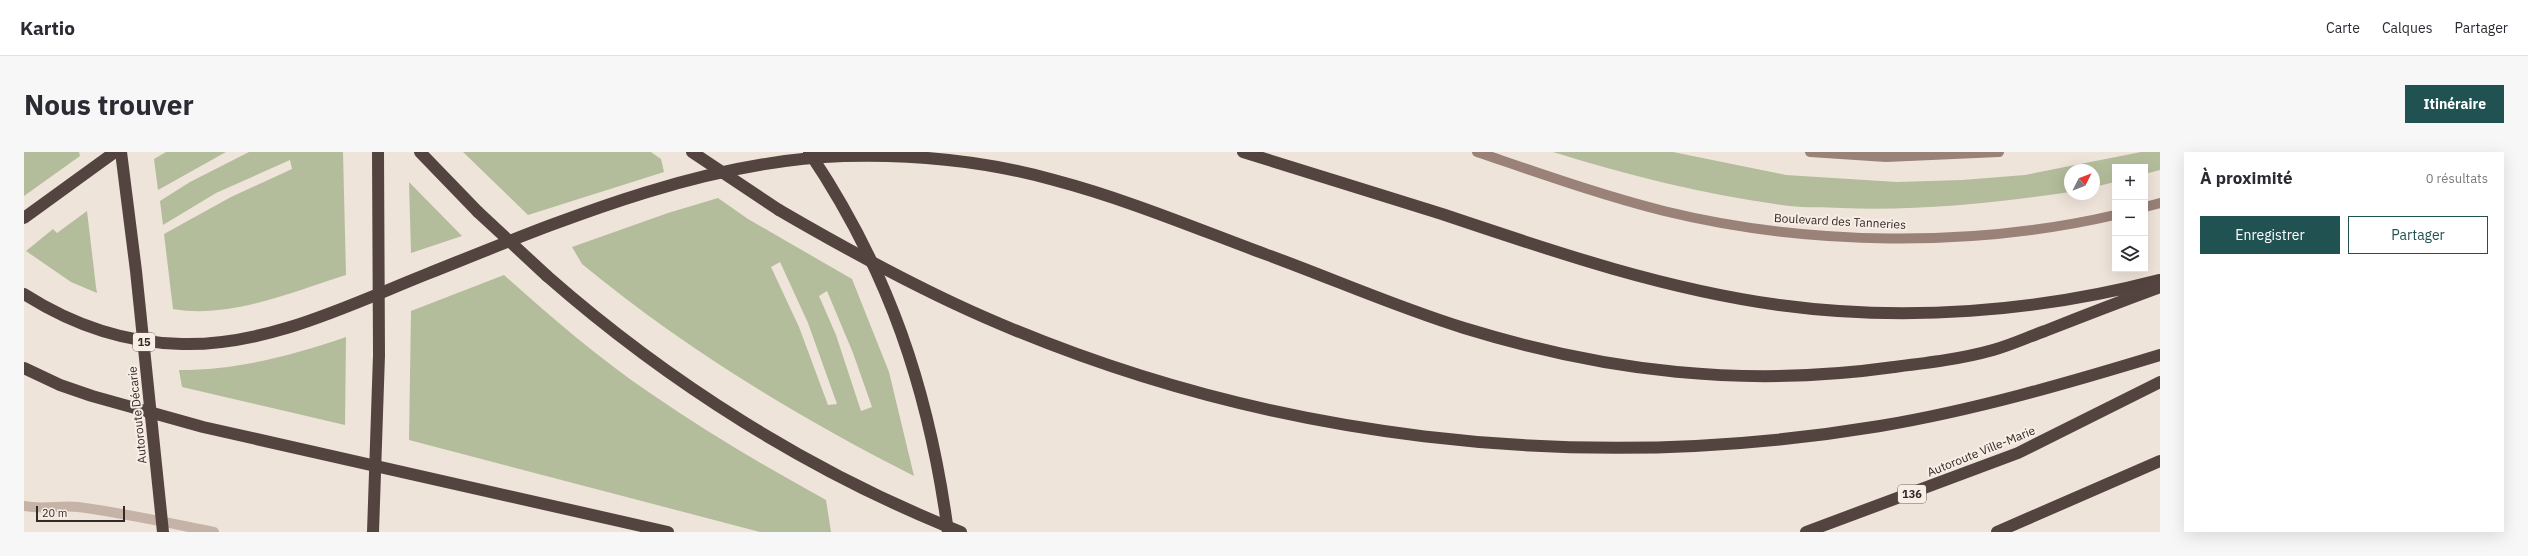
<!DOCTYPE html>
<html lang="fr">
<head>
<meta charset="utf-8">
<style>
  body { margin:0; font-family:"IBM Plex Sans",sans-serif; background:#f7f7f7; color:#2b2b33 }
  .controls { position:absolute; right:12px; top:12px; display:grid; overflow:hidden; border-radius:0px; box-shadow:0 4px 16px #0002 }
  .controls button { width:36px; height:36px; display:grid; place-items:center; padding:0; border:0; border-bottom:1px solid #e1e1e2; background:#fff; color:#2b2b33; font:20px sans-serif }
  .compass { position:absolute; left:2040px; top:12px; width:36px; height:36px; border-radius:50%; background:#fff; box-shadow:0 4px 16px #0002; rotate:48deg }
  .scale { position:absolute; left:12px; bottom:10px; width:89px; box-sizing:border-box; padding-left:4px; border:2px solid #332a27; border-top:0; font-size:11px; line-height:14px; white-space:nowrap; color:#332a27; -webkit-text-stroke:3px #f8eee6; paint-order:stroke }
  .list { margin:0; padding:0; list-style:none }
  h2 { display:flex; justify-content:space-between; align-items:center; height:52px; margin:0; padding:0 16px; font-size:17px }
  h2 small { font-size:13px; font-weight:400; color:#7c7c81 }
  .actions { display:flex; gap:8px; padding:12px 16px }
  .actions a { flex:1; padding:9px 0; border:1px solid #205251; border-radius:0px; text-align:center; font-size:14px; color:#205251 }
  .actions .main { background:#205251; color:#fff }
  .icon { flex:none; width:22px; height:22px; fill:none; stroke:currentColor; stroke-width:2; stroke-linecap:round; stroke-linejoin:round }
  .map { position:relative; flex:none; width:2136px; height:380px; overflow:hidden; border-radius:0px }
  header { display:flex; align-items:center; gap:24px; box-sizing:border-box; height:56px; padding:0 20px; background:#fff; border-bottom:1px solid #e1e1e2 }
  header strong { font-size:19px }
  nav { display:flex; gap:22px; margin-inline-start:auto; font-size:14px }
  .intro { display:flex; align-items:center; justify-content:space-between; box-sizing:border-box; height:96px; padding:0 24px }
  h1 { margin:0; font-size:28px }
  .button { padding:10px 18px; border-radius:0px; background:#205251; color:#fff; font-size:14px; font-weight:700 }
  main { display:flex; gap:24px; padding:0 24px }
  aside { flex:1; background:#fff; border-radius:0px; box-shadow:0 4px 16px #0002 }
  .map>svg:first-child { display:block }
  .green { fill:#b4bd9b; fill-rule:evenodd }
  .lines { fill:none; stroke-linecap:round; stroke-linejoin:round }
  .lane { stroke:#c6b3a7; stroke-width:10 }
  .secondary { stroke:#9a8279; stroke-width:10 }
  .highway { stroke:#54443f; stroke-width:12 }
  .highway-bridge { stroke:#54443f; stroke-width:12 }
  .labels { text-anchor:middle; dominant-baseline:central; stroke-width:4; stroke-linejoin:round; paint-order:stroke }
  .shield { fill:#f8eee6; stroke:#6e6560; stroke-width:1 }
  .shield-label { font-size:11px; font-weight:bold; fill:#332a27 }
  .street-label { font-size:12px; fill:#332a27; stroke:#f8eee6 }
</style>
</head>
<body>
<header>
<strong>Kartio</strong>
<nav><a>Carte</a><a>Calques</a><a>Partager</a></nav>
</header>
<div class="intro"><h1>Nous trouver</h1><a class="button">Itinéraire</a></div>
<main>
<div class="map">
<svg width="2136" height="380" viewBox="0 0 2136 380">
  <rect width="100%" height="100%" fill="#efe4da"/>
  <path class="green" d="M0 0H55L56 4 0 44Z
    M142 0H202L134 38 130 7Z
    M225 0H319L322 123C268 140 206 167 149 157L140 82 207 45 268 17 266 8 192 41 139 73 136 49 166 30Z
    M439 0H627L637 7 640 20 504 63Z
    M1529 0H1649L1762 23 1873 30 1938 28 2001 23 2117 0H2136V18L2121 22V15H2091V30L2070 35V18H2046V40C1969 51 1895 59 1817 56 1800 55 1782 56 1765 54 1683 43 1609 25 1529 0Z
    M385 30 438 84 387 101Z
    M694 46 724 67 828 127 865 220 890 324C772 264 660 196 558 112L548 95 644 61ZM756 110 784 171 813 252 804 253 775 175 747 115ZM803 139 829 201 848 255 837 259 812 183 795 144Z
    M63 59 72 135 73 141 47 130 2 99 29 77 33 81Z
    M480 123C526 164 574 206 626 241 682 280 742 315 802 348L807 380H736L385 288 387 159Z
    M322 185 321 273 158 235 155 218C214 218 266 204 322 185Z"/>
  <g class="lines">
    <path class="lane" d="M0 354C19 358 36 353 54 355 100 361 145 371 190 380"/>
    <path class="secondary" d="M1453 0C1515 21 1577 43 1640 59 1783 94 1948 96 2091 63
      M1786 0 1862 5 1975 0
      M2121 55 2136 51"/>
    <path class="highway" d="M396 0 454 60
      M1219 0C1285 21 1352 41 1418 62 1528 99 1639 137 1755 153 1881 170 2012 160 2135 128
      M755 58C822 97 889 134 960 165 1241 288 1554 324 1856 274 1951 258 2044 231 2136 203
      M0 66 91 0
      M523 124C645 231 786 320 937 380
      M0 142C47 172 101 191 158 192 244 194 325 153 403 122 536 69 675 9 820 4 890 2 962 9 1030 28 1102 47 1171 76 1241 102 1307 126 1372 155 1440 176 1583 220 1721 236 1870 215 1903 211 1937 207 1969 198 1987 193 2004 185 2021 179 2059 164 2098 149 2136 135
      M0 216 36 233 68 244 179 275 644 380
      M1782 380 1994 301 2136 230
      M1973 380 2136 309"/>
    <path class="highway-bridge" d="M97 0 112 119 139 380
      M668 0 755 58
      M785 0C865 119 905 238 924 380
      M454 60 523 124
      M349 380 355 203 354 0"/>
  </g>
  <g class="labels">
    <g class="shield">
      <rect x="109" y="181" width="22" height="18" rx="3"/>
      <rect x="1874" y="333" width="28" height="18" rx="3"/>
    </g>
    <g class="shield-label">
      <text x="120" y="190">15</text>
      <text x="1888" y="342">136</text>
    </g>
    <g class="street-label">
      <text transform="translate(1816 69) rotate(3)">Boulevard des Tanneries</text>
      <text transform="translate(113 263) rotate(-96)">Autoroute Décarie</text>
      <text transform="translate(1957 299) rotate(-22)">Autoroute Ville-Marie</text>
    </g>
  </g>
</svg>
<div class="controls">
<button>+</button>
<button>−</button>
<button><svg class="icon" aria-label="layers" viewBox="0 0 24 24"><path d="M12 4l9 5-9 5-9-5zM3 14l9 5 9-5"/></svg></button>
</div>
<svg class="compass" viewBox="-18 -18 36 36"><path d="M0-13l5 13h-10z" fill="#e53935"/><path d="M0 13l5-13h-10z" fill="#7c7c81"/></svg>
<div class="scale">20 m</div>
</div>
<aside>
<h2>À proximité<small>0 résultats</small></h2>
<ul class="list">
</ul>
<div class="actions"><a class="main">Enregistrer</a><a>Partager</a></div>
</aside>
</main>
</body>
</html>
